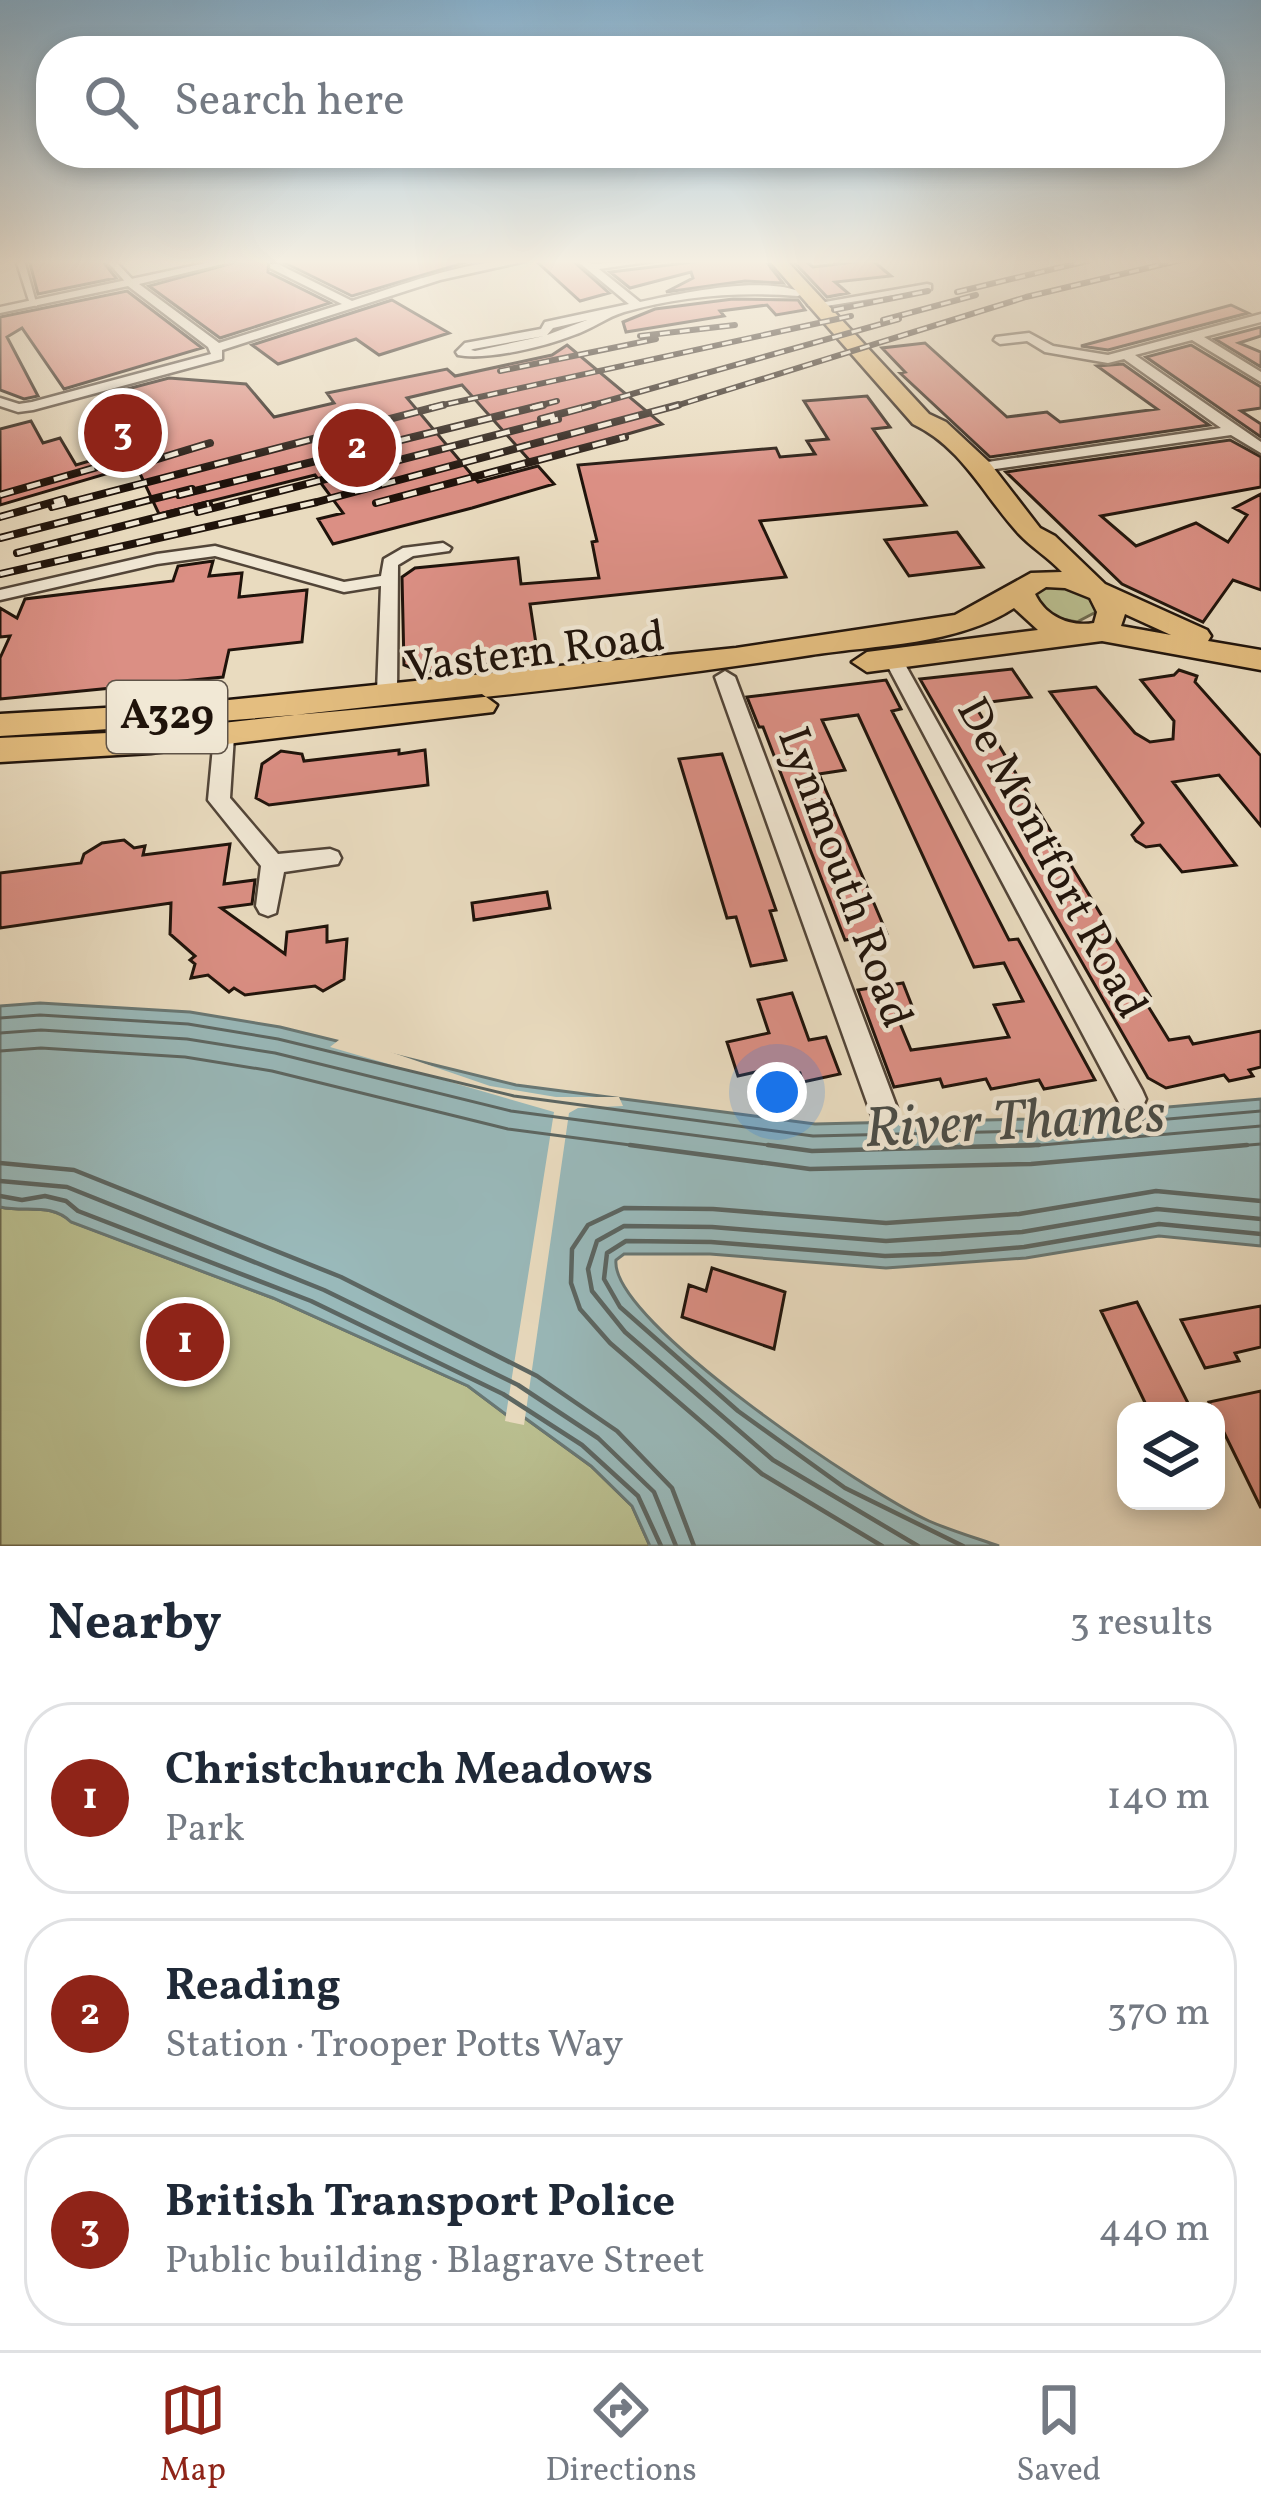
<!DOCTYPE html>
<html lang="en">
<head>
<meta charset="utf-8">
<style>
  body { margin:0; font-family:Vollkorn,serif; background:#f6f6f7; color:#1f2937 }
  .controls { position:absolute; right:36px; bottom:36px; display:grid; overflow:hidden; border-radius:24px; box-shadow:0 6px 18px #0003 }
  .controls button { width:108px; height:108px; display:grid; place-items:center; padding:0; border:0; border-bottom:3px solid #e0e1e3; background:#fff; color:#1f2937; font:60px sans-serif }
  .you { position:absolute; left:777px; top:1092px; width:42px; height:42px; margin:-30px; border:9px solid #fff; border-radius:50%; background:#1a73e8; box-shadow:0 0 0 18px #1a73e833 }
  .badge { display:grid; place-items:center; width:78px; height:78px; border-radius:50%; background:#8f2418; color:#fff; font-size:39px; font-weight:700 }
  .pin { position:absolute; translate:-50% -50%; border:6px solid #fff; box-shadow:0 3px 12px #0006 }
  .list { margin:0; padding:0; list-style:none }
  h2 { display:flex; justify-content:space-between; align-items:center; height:156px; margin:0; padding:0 48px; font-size:51px }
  h2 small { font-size:39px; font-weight:400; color:#747a83 }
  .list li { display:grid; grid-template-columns:78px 1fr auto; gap:36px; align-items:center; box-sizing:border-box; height:192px; margin:0 24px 24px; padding:0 24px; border:3px solid #e0e1e3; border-radius:48px }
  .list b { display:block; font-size:45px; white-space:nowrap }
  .list p { margin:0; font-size:39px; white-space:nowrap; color:#747a83 }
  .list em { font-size:39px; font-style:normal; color:#747a83 }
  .icon { flex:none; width:66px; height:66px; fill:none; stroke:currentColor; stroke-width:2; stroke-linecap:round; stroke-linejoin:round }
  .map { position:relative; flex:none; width:1261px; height:1546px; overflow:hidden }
  .search { position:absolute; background:#fff; box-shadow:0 6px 18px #0003; left:36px; right:36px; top:36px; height:132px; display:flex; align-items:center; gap:30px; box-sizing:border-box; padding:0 42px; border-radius:48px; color:#747a83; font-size:45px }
  .sheet { height:804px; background:#fff }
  nav { display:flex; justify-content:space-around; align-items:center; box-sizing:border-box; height:168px; border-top:3px solid #e0e1e3; background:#fff; font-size:33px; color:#747a83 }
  nav a { display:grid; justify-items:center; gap:6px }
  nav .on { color:#8f2418 }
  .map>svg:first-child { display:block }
  .green { fill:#babf90; stroke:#6c694e; stroke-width:3 }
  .water { fill:#99b9ba; stroke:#687774; stroke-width:3 }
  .pier { fill:#e9dbbf }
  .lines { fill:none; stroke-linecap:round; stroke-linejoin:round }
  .shore-far1 { stroke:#5c6662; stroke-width:3 }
  .shore { stroke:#5c6662; stroke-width:4.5 }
  .building { fill:#db8f84; stroke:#1f130b; stroke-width:3 }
  .pedestrian-casing { stroke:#524538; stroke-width:5 }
  .minor-casing { stroke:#524538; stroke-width:5 }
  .primary-casing { stroke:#1f130b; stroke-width:5 }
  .pedestrian { fill:#f1e8d5; fill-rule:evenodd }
  .minor { fill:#f1e8d5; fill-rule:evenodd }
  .primary { fill:#e4be80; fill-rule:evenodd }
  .rail-far1-casing { stroke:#1f130b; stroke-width:6 }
  .rail-casing { stroke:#1f130b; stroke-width:8 }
  .rail-far1 { stroke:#f1e8d5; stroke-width:3; stroke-dasharray:10; stroke-linecap:butt }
  .rail { stroke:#f1e8d5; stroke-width:4.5; stroke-dasharray:14; stroke-linecap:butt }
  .labels { text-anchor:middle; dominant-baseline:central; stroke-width:9; stroke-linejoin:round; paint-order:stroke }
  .shield { fill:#f1e8d5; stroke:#5e5348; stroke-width:3 }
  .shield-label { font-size:42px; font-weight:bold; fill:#1f130b }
  .street-label { font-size:45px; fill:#1f130b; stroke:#f1e8d5 }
  .near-water-label { font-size:57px; font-style:italic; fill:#4a4d48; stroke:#f1e8d5 }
</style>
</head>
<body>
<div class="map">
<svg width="1261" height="1546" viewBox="0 0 1261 1546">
  <rect width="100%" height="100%" fill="#e9dbbf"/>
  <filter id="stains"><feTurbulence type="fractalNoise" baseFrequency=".00167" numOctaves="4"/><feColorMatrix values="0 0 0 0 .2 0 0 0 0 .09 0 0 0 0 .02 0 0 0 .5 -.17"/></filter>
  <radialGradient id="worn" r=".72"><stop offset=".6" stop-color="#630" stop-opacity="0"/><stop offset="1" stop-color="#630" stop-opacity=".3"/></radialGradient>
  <path class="green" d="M1045 586C1066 586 1091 588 1096 612L1077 622 1047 616 1034 594Z
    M0 1207C26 1213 51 1202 72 1222L273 1298 468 1386 508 1416 525 1418 591 1466 632 1506 650 1546H0Z"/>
  <path class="water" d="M40 1003 190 1012 280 1027 516 1085 815 1124 1028 1119 1261 1099V1246L1159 1236 1026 1258 886 1268 710 1254H624L616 1260C609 1321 871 1495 929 1521 952 1531 976 1538 999 1546H650L632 1506 591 1466 525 1418 508 1416 468 1386 273 1298 71 1222C51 1202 26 1213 0 1207V1006Z"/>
  <path class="pier" d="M344 1036 490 1086 556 1097H619L623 1106 578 1108 569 1113 524 1425 505 1421 554 1112 330 1047Z"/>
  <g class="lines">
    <path class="shore-far1" d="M0 1018 40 1015 188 1024 278 1039 514 1096 813 1136 1029 1131 1261 1111
      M0 1033 41 1030 187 1039 275 1053 511 1111 791 1148
      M0 1051 41 1048 185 1057 272 1071 508 1129 653 1148
      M935 1148 1030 1146 1261 1126
      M1213 1148 1261 1144"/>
    <path class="shore" d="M630 1145 810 1169 1031 1164 1247 1145
      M768 1145 812 1151 1039 1145
      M0 1163 74 1170 341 1277 537 1376 617 1431 672 1488 694 1546
      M0 1181 67 1187 324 1290 518 1385 598 1438 654 1492 676 1546
      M0 1196 22 1200 45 1196 66 1201 78 1211 311 1301 503 1394 582 1445 638 1496 661 1546
      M882 1546 762 1474 610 1343 580 1309 571 1283 572 1249 588 1225 624 1208 713 1209 886 1223 1019 1214 1156 1191 1261 1201
      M918 1546 773 1460 625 1332 592 1291 588 1269 597 1241 624 1226 712 1227 886 1241 1022 1232 1157 1209 1261 1219
      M963 1546 845 1488 738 1411 620 1307 604 1279 607 1253 626 1241 711 1242 885 1256 941 1254 1024 1247 1159 1224 1261 1234"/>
  </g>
  <path class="building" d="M29 260H102L116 278 38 294Z
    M243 260H269L268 272 330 303 220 338 149 286Z
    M279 260H467V262L352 296Z
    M535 260H572L609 293 580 301Z
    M710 260H765L783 283 745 281 666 292 693 278 691 272 630 288 610 272Z
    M792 260H804L813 267 872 260 891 276 835 282 848 293 827 297Z
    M127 291 202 348 64 389 22 328 7 337 38 396 24 399 0 390V317Z
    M733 299 798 300 805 310 776 315 767 305 720 311 724 316 626 332 623 322 655 309Z
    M392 300 449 333 379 355 356 339 278 364 252 345Z
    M1231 305 1248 313 1108 350 1081 346Z
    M1261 327V336L1239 343 1261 352V367L1215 339Z
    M925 343 1007 417 1047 412 1060 422 1157 409 1097 366 1123 364 1209 425 990 457 900 373 905 372 882 348Z
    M567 345 662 424 531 462 462 385 407 398 478 482 538 466 554 484 472 508 333 544 318 519 343 513 315 475 159 514 136 465 0 505V429L31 421 43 443 60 438 76 465 110 455 88 422 118 398 112 393 169 378 246 384 274 417 334 403 327 393 447 369 455 376 552 355Z
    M1191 345 1261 387V408L1241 411 1261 424V437L1146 357Z
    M867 396 890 427 873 429 926 505 760 521 786 577 530 604 538 657 422 672 404 665 402 577 415 568 518 558 521 584 599 578 592 542 597 541 578 465 776 448 780 457 815 454 807 441 828 439 804 401Z
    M1230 440 1261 457V487L1101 516 1136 546 1196 523 1228 542 1247 515 1234 508 1261 494V590L1233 580 1203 622 1122 584 1006 472Z
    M957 532 983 567 909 576 885 540Z
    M213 561 209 576 242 573 239 597 307 590 302 642 229 650 223 677 0 699V658L10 636 0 637V608L17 618 25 599 173 581 178 566Z
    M1012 669 1031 697 974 704 1150 996 1143 998 1169 1040 1189 1037 1193 1044 1261 1031V1067L1249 1070 1253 1076 1229 1081 1224 1075 1166 1088 1148 1078 920 679Z
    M1179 670 1197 676 1195 682 1261 756V826L1219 775 1173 782 1236 865 1182 872 1160 845 1146 847 1136 841 1132 835 1143 823 1050 692 1096 687 1135 733 1150 742 1173 739 1174 721 1141 680 1174 675Z
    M886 680 901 709 892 711 1009 940 1018 939 1095 1080 1044 1089 1039 1080 991 1089 986 1079 943 1087 940 1079 894 1087 858 990 903 983 914 1011 896 1014 911 1050 1009 1037 994 1005 1023 1001 1004 963 974 967 858 715 822 720 845 770 819 774 887 934 845 940 763 727H759L747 697Z
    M399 750V754L425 750 428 785 269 805 256 798 262 764 281 751 302 754 304 761Z
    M722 754 776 910 770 911 786 960 751 966 736 917 727 918 679 759Z
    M124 840 134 848 145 846 143 855 230 844 224 884 255 880 252 904 221 908 285 954 287 932 327 926V942L347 939 344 979 323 991 315 986 245 995 234 988 229 992 208 975 191 978 195 964 190 960 195 956 170 934 171 903 0 928V873L81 863 84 854 102 843Z
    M547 892 550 908 474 920 472 903Z
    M792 993 809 1040 826 1037 840 1074 803 1082 800 1073 772 1079 769 1069 738 1076 727 1042 769 1033 758 1000Z
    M712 1268 785 1292 774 1349 682 1317 689 1285 706 1291Z
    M1137 1302 1192 1411H1149L1101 1311Z
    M1261 1306V1347L1235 1353 1239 1361 1205 1368 1181 1320Z
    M1261 1391V1508L1209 1402Z"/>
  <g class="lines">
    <defs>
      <path id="pedestrian" d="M16 260H24L37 306 30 304Z
        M106 260H114L135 282V286H129Z"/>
      <path id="minor" d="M220 260H239L139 284 219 343 342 304 270 268V264H278L352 301C409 283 471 258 531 260L440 280 222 350V359L33 410 18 412 0 406V398L19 404 32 402 211 354 208 347 128 286 0 313V307Z
        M576 260H587L592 264 660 260 599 269 640 302C685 293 761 275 804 293L798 296C741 291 679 296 624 312 607 317 592 329 574 335 547 346 486 361 458 355L456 352 465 343 541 329 545 322 629 304ZM587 320 547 335 553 328ZM544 336 475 351 471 350 473 349Z
        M927 284 931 285V289L814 308 808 305Z
        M1261 314V322L1204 337 1261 372V382L1192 340 1135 355 1261 442V453L1231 435 981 471 974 467 981 463 1221 428 1124 359 1108 363 1045 352 1027 341 1000 344 994 340 996 337 1029 333 1053 346 1108 355Z
        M443 543 451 548 449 551 413 556 398 565 397 692 387 699 377 692 381 586 344 592 215 556 157 564 0 600V590L157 554 215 546 344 582 381 576 384 559 403 548Z
        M893 653 902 659 1142 1090 1146 1099 1142 1108 1132 1112 1122 1108 884 659Z
        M725 671 735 677 897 1108 893 1118 883 1122 873 1118 869 1108 715 677Z
        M224 729 234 736 230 798 278 854 330 849 338 852 341 858 338 864 284 872 276 913 268 916 260 913 256 906 261 866 208 800 214 736Z"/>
      <path id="primary" d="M769 260H786L929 414 946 422 989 462 1040 528 1055 536 1105 584 1207 630 1211 636 1208 641 1261 650V670L1102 641 867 672 852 662 867 652 1038 630 1014 608C958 645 876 645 811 655 543 696 270 720 0 736V714L209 702 736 648 955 615 1031 573 1062 572C1049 558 1031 547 1019 534 984 496 962 447 913 424ZM1046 587 1065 588 1090 598 1097 612 1094 623C1070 627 1046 617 1035 594ZM1125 614 1171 635 1121 626Z
        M482 694 497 705 493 712 151 753 0 762V738L151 731Z"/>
    </defs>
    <use href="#pedestrian" class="pedestrian-casing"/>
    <use href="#minor" class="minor-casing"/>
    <use href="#primary" class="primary-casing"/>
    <use href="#pedestrian" class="pedestrian"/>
    <use href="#minor" class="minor"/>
    <use href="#primary" class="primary"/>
    <defs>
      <path id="rail-far1" d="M957 292 1091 260
        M834 310 928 291
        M883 320 976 295
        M640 336 735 325
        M500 371 656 339
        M429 408 851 316
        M530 408 557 401
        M582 408 899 319
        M669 408 1026 297 1181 260"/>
      <path id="rail" d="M541 419 593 405
        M138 465 210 443
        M0 495 150 452
        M179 495 543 405
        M376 503 625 437
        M52 507 443 405
        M198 512 558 419
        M0 517 64 499
        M0 538 192 489
        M17 553 209 504
        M0 574 317 502 678 405"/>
    </defs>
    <use href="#rail-far1" class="rail-far1-casing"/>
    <use href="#rail" class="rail-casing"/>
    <use href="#rail-far1" class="rail-far1"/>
    <use href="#rail" class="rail"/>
  </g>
  <linearGradient id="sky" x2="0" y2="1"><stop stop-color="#88b6d6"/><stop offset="0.55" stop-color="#f5efe2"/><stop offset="1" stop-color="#f5efe2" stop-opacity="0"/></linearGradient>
  <rect width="1261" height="476" fill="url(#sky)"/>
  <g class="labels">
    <rect class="shield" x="107" y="681" width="120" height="72" rx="9"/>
    <g class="shield-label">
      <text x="167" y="717">A329</text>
    </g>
    <g class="street-label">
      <text transform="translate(535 654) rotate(-7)">Vastern Road</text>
      <text transform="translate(1050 859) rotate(62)">De Montfort Road</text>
      <text transform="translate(843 878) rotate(70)">Lynmouth Road</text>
    </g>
    <g class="near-water-label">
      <text transform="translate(1015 1124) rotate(-3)">River Thames</text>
    </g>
  </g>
  <rect width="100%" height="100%" filter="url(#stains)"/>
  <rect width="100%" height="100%" fill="url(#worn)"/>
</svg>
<div class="controls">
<button><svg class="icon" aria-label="layers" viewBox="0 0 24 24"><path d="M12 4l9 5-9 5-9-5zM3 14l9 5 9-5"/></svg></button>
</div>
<div class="you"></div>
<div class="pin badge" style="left:185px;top:1342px">1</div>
<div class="pin badge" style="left:357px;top:448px">2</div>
<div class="pin badge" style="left:123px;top:433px">3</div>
<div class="search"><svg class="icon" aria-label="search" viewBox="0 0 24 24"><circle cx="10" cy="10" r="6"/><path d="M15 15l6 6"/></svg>Search here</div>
</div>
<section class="sheet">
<h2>Nearby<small>3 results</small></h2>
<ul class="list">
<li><span class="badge">1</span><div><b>Christchurch Meadows</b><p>Park</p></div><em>140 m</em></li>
<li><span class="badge">2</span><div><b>Reading</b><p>Station · Trooper Potts Way</p></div><em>370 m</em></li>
<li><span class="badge">3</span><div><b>British Transport Police</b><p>Public building · Blagrave Street</p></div><em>440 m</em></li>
</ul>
</section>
<nav>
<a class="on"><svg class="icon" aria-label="map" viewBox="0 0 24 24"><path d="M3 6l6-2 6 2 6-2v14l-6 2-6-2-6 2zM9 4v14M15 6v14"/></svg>Map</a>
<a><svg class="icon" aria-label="directions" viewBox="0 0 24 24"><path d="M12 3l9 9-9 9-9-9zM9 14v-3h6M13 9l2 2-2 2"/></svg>Directions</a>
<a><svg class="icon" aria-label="saved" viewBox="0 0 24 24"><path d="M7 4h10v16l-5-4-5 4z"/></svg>Saved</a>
</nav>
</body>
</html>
